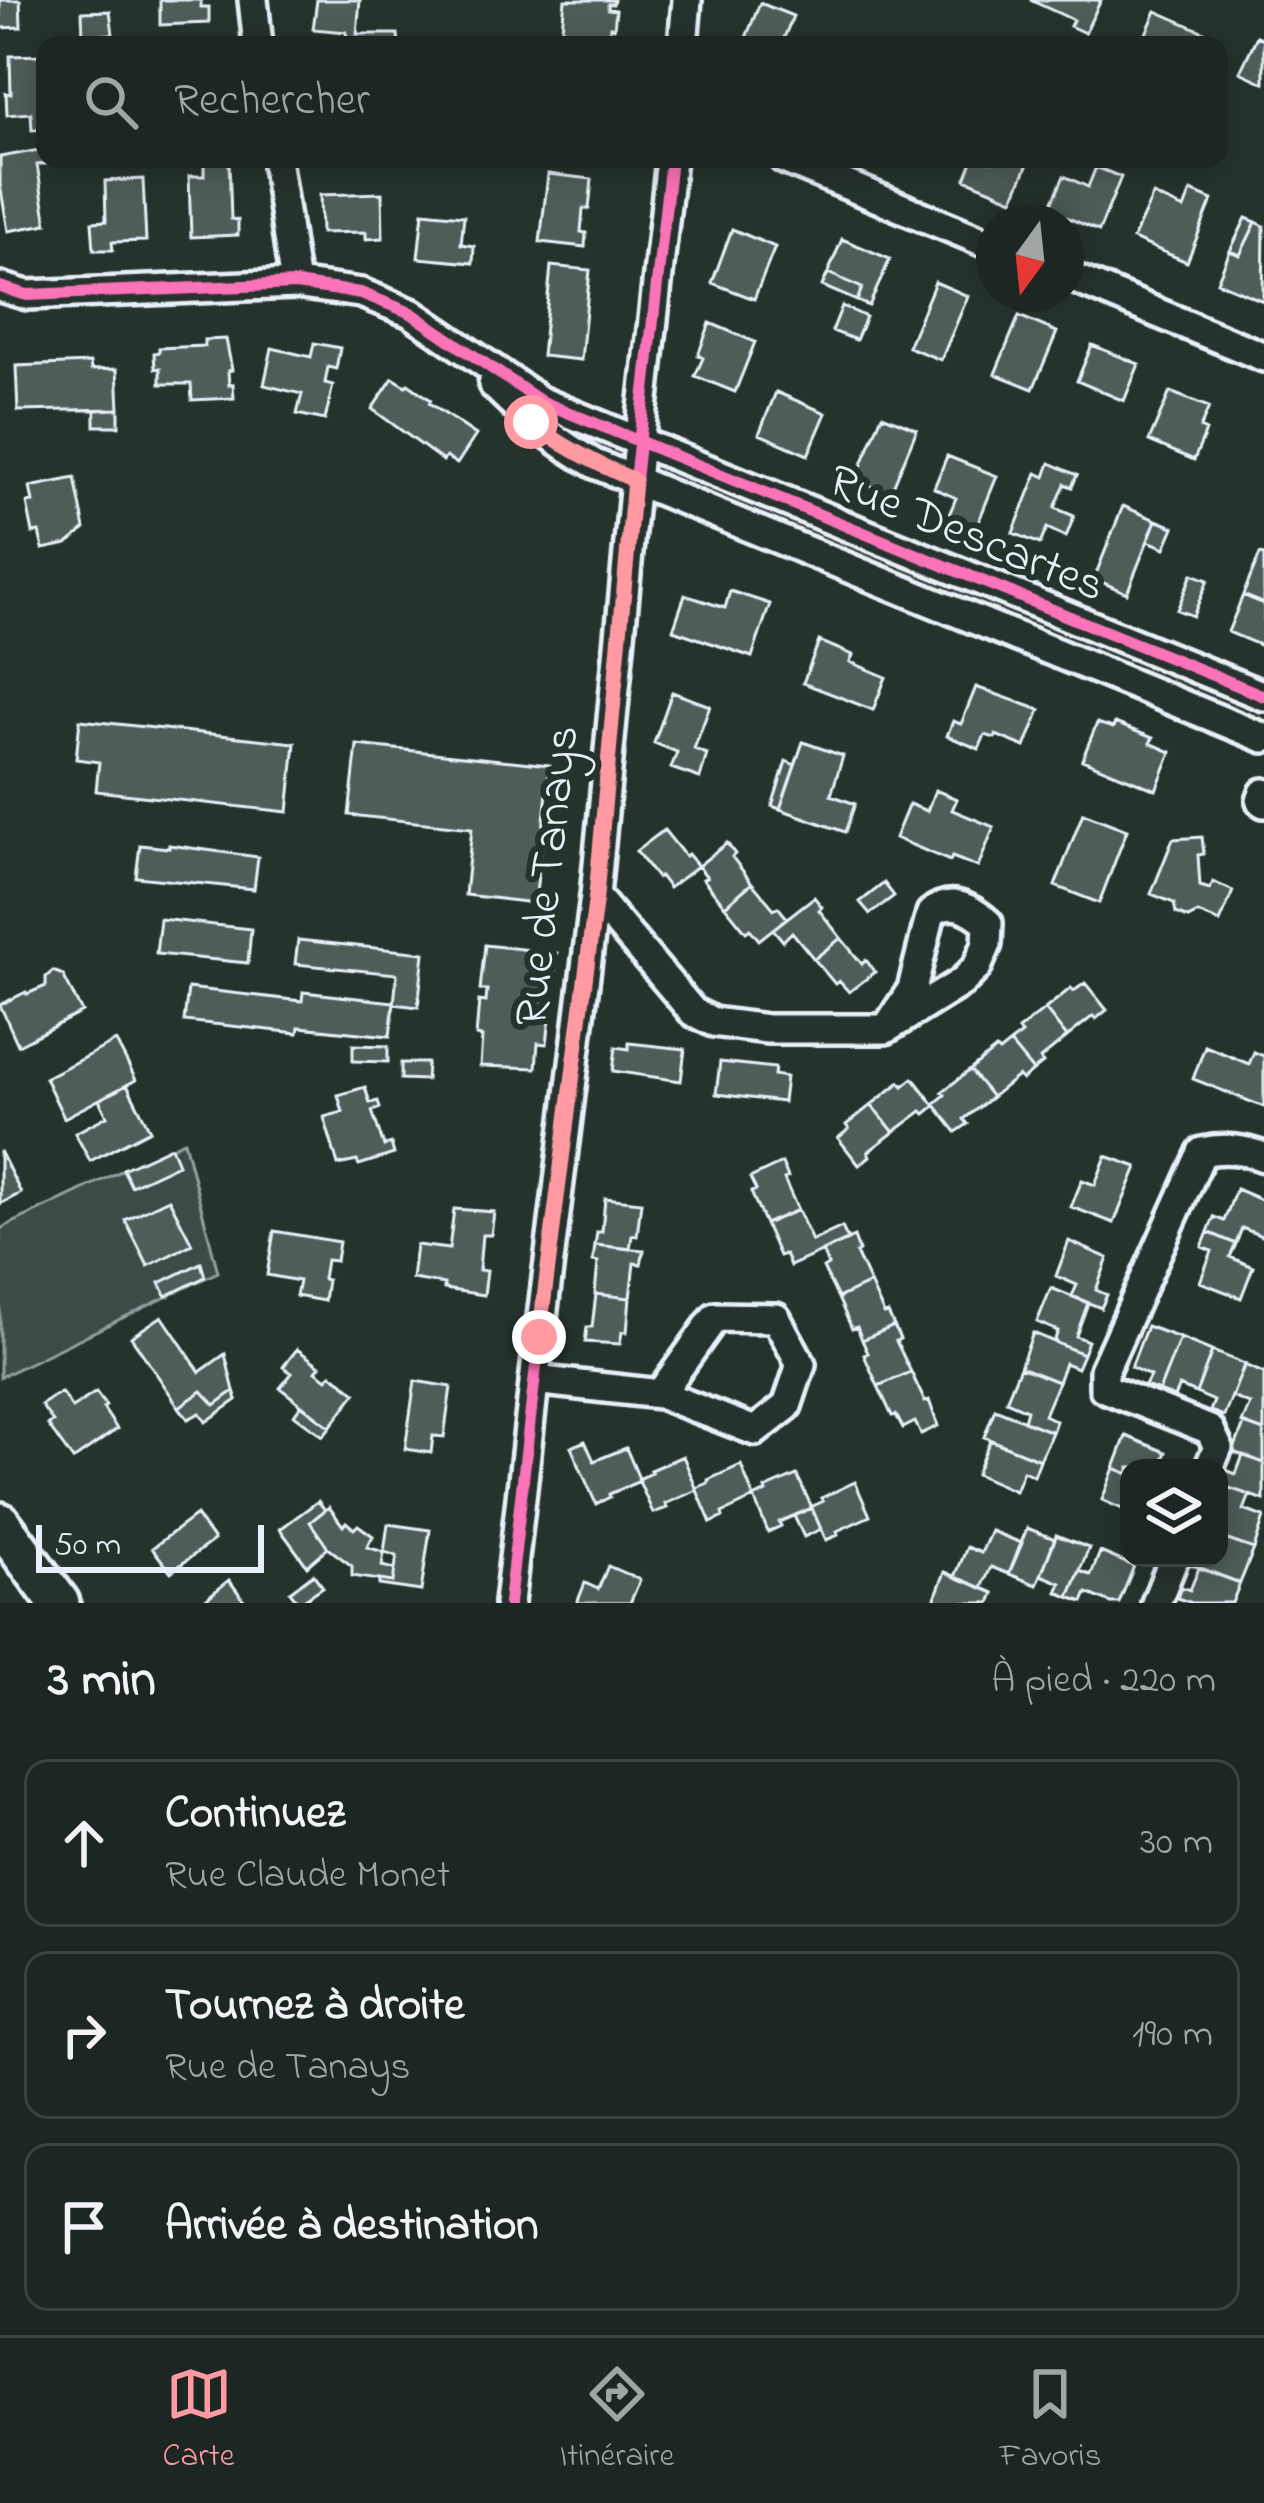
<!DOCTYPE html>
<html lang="fr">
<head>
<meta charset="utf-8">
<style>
  body { margin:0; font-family:"Indie Flower",sans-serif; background:#29322f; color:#f1f3f6 }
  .controls { position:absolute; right:36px; bottom:36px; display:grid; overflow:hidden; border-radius:24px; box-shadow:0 6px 30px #0003 }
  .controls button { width:108px; height:108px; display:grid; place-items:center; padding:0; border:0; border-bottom:3px solid #3a4340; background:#1c2622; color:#f1f3f6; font:60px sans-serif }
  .compass { position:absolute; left:976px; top:204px; width:108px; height:108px; border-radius:50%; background:#1c2622; box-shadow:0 6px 30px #0003; rotate:195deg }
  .scale { position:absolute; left:36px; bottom:30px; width:228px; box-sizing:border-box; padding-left:12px; border:6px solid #e8f1f8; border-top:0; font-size:33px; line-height:42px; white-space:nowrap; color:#e8f1f8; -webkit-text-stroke:9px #26332d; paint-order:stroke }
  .stop { position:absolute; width:36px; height:36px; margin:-27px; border:9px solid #ff9aa2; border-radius:50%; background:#fff }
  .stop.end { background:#ff9aa2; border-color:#fff; box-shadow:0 3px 12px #0008 }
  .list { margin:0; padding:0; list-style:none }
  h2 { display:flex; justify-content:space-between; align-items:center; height:156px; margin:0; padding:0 48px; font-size:51px }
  h2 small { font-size:39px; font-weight:400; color:#a0a5a5 }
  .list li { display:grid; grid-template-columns:78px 1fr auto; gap:36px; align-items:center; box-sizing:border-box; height:168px; margin:0 24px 24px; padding:0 24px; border:3px solid #3a4340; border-radius:24px }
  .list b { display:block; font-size:45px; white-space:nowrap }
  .list p { margin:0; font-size:39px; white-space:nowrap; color:#a0a5a5 }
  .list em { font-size:39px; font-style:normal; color:#a0a5a5 }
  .icon { flex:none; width:66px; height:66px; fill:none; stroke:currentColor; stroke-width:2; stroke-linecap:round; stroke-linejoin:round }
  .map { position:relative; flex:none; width:1264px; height:1603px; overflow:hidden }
  .search { position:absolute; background:#1c2622; box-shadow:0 6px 30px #0003; left:36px; right:36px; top:36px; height:132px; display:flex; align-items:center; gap:30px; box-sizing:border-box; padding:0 42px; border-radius:24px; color:#a0a5a5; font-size:45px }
  .sheet { height:732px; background:#1c2622 }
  nav { display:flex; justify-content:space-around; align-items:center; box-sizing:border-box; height:168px; border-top:3px solid #3a4340; background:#1c2622; font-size:33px; color:#a0a5a5 }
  nav a { display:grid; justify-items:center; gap:6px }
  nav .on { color:#ff9aa2 }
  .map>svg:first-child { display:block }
  .green { fill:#3e4b47; stroke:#939ea0; stroke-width:3 }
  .building { fill:#505c59; stroke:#e8f1f8; stroke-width:3 }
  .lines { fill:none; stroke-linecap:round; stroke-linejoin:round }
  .minor-casing { stroke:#e8f1f8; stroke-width:36 }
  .secondary-casing { stroke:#e8f1f8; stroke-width:48 }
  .minor { stroke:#26332d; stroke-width:27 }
  .secondary { stroke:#26332d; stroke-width:39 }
  .cycleway-casing { stroke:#26332d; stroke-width:20 }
  .cycleway { stroke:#fb73b8; stroke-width:12 }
  .route { stroke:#ff9aa2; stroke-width:15 }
  .labels { text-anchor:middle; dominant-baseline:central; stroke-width:12; stroke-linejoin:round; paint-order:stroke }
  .street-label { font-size:48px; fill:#e8f1f8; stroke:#26332d }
</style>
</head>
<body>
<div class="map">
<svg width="1264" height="1603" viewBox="0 0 1264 1603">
  <rect width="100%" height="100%" fill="#26332d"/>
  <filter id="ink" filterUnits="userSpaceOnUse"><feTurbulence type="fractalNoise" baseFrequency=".00833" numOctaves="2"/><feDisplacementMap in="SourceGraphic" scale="24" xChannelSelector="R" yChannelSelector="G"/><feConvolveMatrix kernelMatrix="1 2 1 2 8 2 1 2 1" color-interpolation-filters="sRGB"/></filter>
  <g filter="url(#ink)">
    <path class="green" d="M184 1141 218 1272 0 1377V1229Z"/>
    <path class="building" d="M0 0H20L21 27 0 28Z
      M160 0H201V7H209V23L160 25Z
      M317 0H360L357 34H398L399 45H348L346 32 313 29Z
      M565 0H614L613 4H608V9L616 10 614 28 610 27 609 41 561 37Z
      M1030 0H1101L1085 33 1070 26 1073 20Z
      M760 3 793 16 781 45H743Z
      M110 11 113 34 83 36 82 12Z
      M1156 11 1213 36 1209 45H1141Z
      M1257 36 1264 39V83L1240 72Z
      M45 55V129L32 130 31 113 7 115 6 93 11 94 10 56Z
      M45 149V159H57L58 162 37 165 47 224 8 231 0 184V157Z
      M204 159H229L231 219 238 220V235L191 237 189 176H204Z
      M973 159 988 161 1030 159 1013 199 965 179Z
      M1096 167 1121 177 1099 231 1049 210 1064 176 1088 187Z
      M548 174 592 179 589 209H583L581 232 586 233 585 247 540 242Z
      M143 179 146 241 112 242 113 250H94L92 222 106 221 105 181Z
      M1191 191 1212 200 1187 262 1133 239 1153 195 1184 209Z
      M382 193 383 238 366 239V232L321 233 320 195Z
      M423 212 464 216 461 244 474 246 473 263 418 258Z
      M1246 218 1256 222 1240 255 1230 251Z
      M1256 222 1264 226 1263 301 1217 282 1230 251 1240 255Z
      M732 229 775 247 754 299 712 283Z
      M842 239 890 259 869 306 857 301 862 288 828 273Z
      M551 266 590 270 581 360 542 356Z
      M828 273 862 288 857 301 822 286Z
      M935 282 968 296 941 360 908 347Z
      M842 306 866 317 856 340 832 331Z
      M1019 316 1057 332 1033 389 995 374Z
      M710 323 755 342 735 392 695 376 703 358 698 355Z
      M226 339 232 370 228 371 229 385 233 384 234 398 192 400 191 384H160V368L155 369 154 353 159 352V348L204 346V340Z
      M314 343 340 348 336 369 328 367 325 383 333 385 325 420 297 414 302 394 264 385 272 348 311 357Z
      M1092 345 1139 364 1124 401 1077 381Z
      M90 363 91 370 117 369 119 409 18 411 16 366Z
      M393 378 406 386 408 384 431 400 429 403 476 435 457 464 446 457 443 461 372 409Z
      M776 392 826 413 808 455 759 434Z
      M1170 392 1209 407 1200 428 1206 431 1194 460 1149 441Z
      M119 409V426H95V410Z
      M882 415 917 429 890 494 856 479Z
      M947 456 997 476 976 528 948 517 956 498 934 488Z
      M1050 463 1077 475 1072 487 1065 484 1055 508 1074 516 1066 537 1047 528 1040 544 1013 533 1037 473 1045 477Z
      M75 478 85 529 67 544 43 549 39 532 33 533 27 503 33 502 30 487Z
      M1123 506 1156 520 1127 593 1094 579Z
      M1156 520 1174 527 1165 548 1148 541Z
      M1260 554 1264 555V604L1243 595Z
      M1192 574 1208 580 1193 616 1177 610Z
      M730 591 770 604 752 657 673 630 685 595 725 608Z
      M1243 595 1264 604V647L1228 632Z
      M819 641 853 655 850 662 886 677 873 710 803 683Z
      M976 687 1040 710 1025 747 996 735 995 738 985 735 979 749 947 736 953 721 961 724Z
      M672 692 710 706 694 749 707 754 700 778 671 768 677 752 654 743Z
      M80 720 295 743 288 812 96 791 99 762 76 759Z
      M1097 723 1113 728 1115 723 1153 738 1150 743 1171 752 1156 790 1082 760Z
      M803 742 843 756 831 795 855 804 845 832 780 809Z
      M357 745 550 765 535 903 465 895 472 828 349 815Z
      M786 761 795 765 780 809 772 806Z
      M935 790 957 799 952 810 994 827 978 867 952 857 950 861 895 838 909 804 927 811Z
      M1083 813 1127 830 1099 903 1055 886Z
      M664 830 685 856 688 854 698 866 669 888 660 876 657 878 636 851Z
      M1202 837 1204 854 1198 855 1200 886 1210 889 1213 882 1233 891 1220 922 1198 913 1188 918 1176 913 1174 903 1151 894 1173 839Z
      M727 843 735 854 732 857 752 883 725 906 703 879 707 877 698 866Z
      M140 845 169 848V845L258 857 254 889 136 877Z
      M752 883 774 909 778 907 787 918 759 940 750 929 746 932 725 906Z
      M884 883 894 896 870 914 860 902Z
      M814 897 822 907 819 910 841 938 814 959 792 932 783 941 773 929Z
      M160 919 251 929 248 963 156 954Z
      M841 938 862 964 866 960 875 972 849 992 839 981 835 984 814 959Z
      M298 940 424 953 418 1007 394 1004 397 974 295 964Z
      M485 945 557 953 547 1044 538 1043 536 1068 480 1066 482 1037 476 1036 479 1001 486 1002 487 990H480Z
      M53 971 63 975 82 1012 18 1045 0 1005 26 992 27 994 46 986V977Z
      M1085 983 1107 1010 1096 1019 1093 1016 1067 1037 1045 1009 1071 988 1074 991Z
      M188 988 302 1001 303 992 394 1002 390 1036 299 1027 298 1033 184 1021Z
      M1045 1009 1067 1037 1040 1059 1043 1063 1033 1071 1010 1043 1022 1034 1018 1030Z
      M116 1041 136 1080 64 1118 45 1078Z
      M629 1043 685 1049 681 1081 613 1071 616 1047 629 1049Z
      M1010 1043 1033 1071 1022 1080 1018 1076 992 1097 970 1070 996 1049 999 1052Z
      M353 1045 388 1046V1062L353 1061Z
      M1205 1046 1249 1064 1254 1052 1264 1056V1107L1193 1079Z
      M720 1062 775 1068 774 1075 786 1077 783 1102 716 1094Z
      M401 1063H427L426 1080 401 1079Z
      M970 1070 992 1097 964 1119 968 1124 956 1132 934 1104 945 1095 942 1092Z
      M913 1078 935 1106 925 1114 922 1111 894 1132 871 1105 900 1082 903 1086Z
      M127 1085 150 1130 90 1161 75 1133 107 1116 99 1100Z
      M365 1087 370 1103 378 1101 380 1108 372 1111 384 1146 391 1143 394 1154 359 1165 357 1161 338 1165 324 1117 343 1112 338 1095Z
      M871 1105 894 1132 868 1152 870 1156 859 1165 838 1138 849 1129 846 1125Z
      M171 1147 178 1164 131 1186 123 1169Z
      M0 1151 21 1193 0 1204Z
      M1106 1156 1137 1167 1114 1223 1071 1207 1082 1180 1095 1185Z
      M782 1163 788 1177 784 1179 798 1210 765 1224 751 1192 756 1190 750 1178Z
      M1236 1189 1264 1201V1237L1242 1228 1236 1244 1208 1232 1214 1217 1224 1221Z
      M605 1198 641 1202 637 1236 632 1235 630 1249 595 1245 597 1232H602Z
      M169 1199 192 1244 148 1266 125 1220Z
      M454 1209 494 1212 491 1235H482L479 1270 487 1271 484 1295 444 1289V1284L412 1279 416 1245 449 1249Z
      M798 1210 812 1241 842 1227 848 1240 790 1266 785 1254 779 1256 765 1224Z
      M274 1231 339 1242 336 1261 326 1260 323 1279 327 1280 324 1301 296 1296 299 1281 267 1275Z
      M1208 1232 1236 1244 1230 1257 1253 1267 1241 1298 1200 1282 1212 1251 1202 1247Z
      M854 1237 859 1251 856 1253 870 1283 838 1298 823 1268 828 1265 822 1251Z
      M1069 1241 1108 1258 1096 1290 1107 1295 1101 1308 1072 1296 1077 1285 1056 1276Z
      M595 1245 644 1250 641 1264 634 1263 630 1298 595 1294 598 1262 593 1261Z
      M201 1263 205 1277 166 1296 160 1283Z
      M870 1283 884 1314 888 1313 894 1326 862 1340 857 1327 852 1329 838 1298Z
      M1051 1288 1088 1303 1076 1336 1088 1341 1083 1354 1054 1342 1058 1331 1037 1322Z
      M596 1294 630 1298 627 1332H622L620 1344 585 1342 587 1327H592Z
      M162 1316 200 1372 225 1354 234 1391 215 1405 202 1391 179 1407 131 1337Z
      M894 1326 900 1339 896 1341 911 1372 878 1386 864 1355 868 1353 862 1340Z
      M1147 1326 1180 1338 1159 1391 1145 1386 1150 1376 1131 1367Z
      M1033 1333 1083 1354 1077 1368 1065 1363 1058 1382 1020 1367Z
      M1180 1338 1212 1351 1196 1393 1179 1386 1174 1397 1159 1391Z
      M297 1349 320 1366 316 1371 327 1379 331 1374 356 1393 330 1427 280 1388 292 1373 283 1367Z
      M1212 1351 1245 1364 1224 1416 1210 1411 1214 1401 1196 1393Z
      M1244 1365 1264 1373V1431L1242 1423 1250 1404 1232 1397Z
      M1020 1367 1058 1382 1044 1415 1056 1421 1052 1432 1024 1421 1027 1410 1006 1401Z
      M911 1372 925 1402 929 1400 938 1426 921 1434 915 1422 903 1428 896 1415 892 1416 878 1386Z
      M415 1381 451 1387 444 1437 433 1436 431 1453 405 1449Z
      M202 1391 215 1405 234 1391 237 1400 206 1422 200 1413 188 1419 179 1407Z
      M61 1392 72 1408 96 1392 106 1406 103 1408 117 1429 73 1460 48 1425 53 1422 41 1405Z
      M301 1405 330 1427 323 1436 294 1415Z
      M995 1409 1052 1432 1040 1460 984 1437Z
      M1244 1424 1264 1431V1463L1233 1452Z
      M1126 1436 1166 1452 1159 1468H1129V1474L1114 1468Z
      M990 1440 1040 1460 1034 1476 1023 1471 1015 1491 976 1474Z
      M585 1441 594 1461 626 1448 640 1481 609 1494 610 1497 596 1504 571 1447Z
      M1243 1455 1264 1463V1500L1220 1485 1226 1470 1236 1474Z
      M683 1456 697 1490 665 1504 667 1508 653 1513 638 1479 652 1473 650 1470Z
      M741 1465 754 1498 722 1513 723 1517 711 1523 696 1488 708 1483V1480Z
      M1114 1468 1129 1474V1512L1102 1500Z
      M797 1475 812 1508 779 1522 781 1526 768 1532 754 1498 766 1492 765 1489Z
      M855 1482 870 1516 837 1531 838 1535 826 1540 811 1507 823 1501 821 1498Z
      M1220 1485 1250 1495 1244 1510 1264 1517 1254 1549 1219 1537V1517L1224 1505 1219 1503Z
      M318 1501 325 1510 310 1522 328 1548 307 1566 280 1529Z
      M329 1507 343 1526 346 1522 354 1529 358 1525 373 1536 367 1547 384 1552 382 1566 395 1569 393 1582 352 1576V1566L328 1548 310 1522Z
      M812 1508 821 1529 804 1537 794 1516Z
      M196 1515 214 1540 171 1572 152 1548Z
      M388 1524 430 1530 421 1591 379 1585V1580L393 1582 397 1556 384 1552Z
      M1027 1528 1055 1539 1037 1585 1009 1574Z
      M991 1531 1022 1543 1009 1574 991 1567 982 1588 955 1577 967 1547 981 1553Z
      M1056 1535 1089 1548 1069 1597 1057 1592 1061 1583 1041 1575Z
      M1219 1537 1254 1549 1240 1583 1190 1564 1192 1558H1219Z
      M1100 1552 1134 1566 1119 1603H1111L1087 1593 1083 1602 1069 1597 1080 1571 1091 1575Z
      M608 1566 640 1580 630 1603H577L585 1583 598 1589Z
      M1199 1568 1240 1583 1232 1603H1192L1177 1598 1181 1587 1190 1590Z
      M945 1572 994 1593 990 1603H933Z
      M313 1574 323 1587 299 1603 290 1592Z
      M229 1580 246 1603H201Z"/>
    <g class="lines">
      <defs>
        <path id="minor" d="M253 0 258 45
          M683 45 687 0
          M276 159 295 284
          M784 159 994 246
          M1066 275 1264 357
          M0 287 27 295 295 284 361 293 411 313 540 401 1264 696
          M493 384C525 416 555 442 595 464L1264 738
          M1264 793 1261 801 1264 803
          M595 896 693 1012 713 1022 767 1029H886L962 982 977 967 987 944 988 923C971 908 951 897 931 913L912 989 886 1029
          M534 1380 660 1394 755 1431 787 1406 801 1364 776 1318 715 1317 660 1394
          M1209 1468 1218 1447 1210 1430 1104 1388V1370L1202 1152C1224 1147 1242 1149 1264 1157
          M509 1603 537 1357 595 896 635 480 671 159
          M1156 1603 1174 1558"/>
        <path id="secondary" d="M0 1523 59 1603"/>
      </defs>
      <use href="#minor" class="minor-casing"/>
      <use href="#secondary" class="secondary-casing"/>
      <use href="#minor" class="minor"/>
      <use href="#secondary" class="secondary"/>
      <defs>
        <path id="cycleway" d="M0 287 27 295 295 284 361 293 411 313 540 401 1264 696
          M509 1603 537 1357 595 896 635 480 671 159"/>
      </defs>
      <use href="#cycleway" class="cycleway-casing"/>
      <use href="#cycleway" class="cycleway"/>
    </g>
  </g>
  <g class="lines" filter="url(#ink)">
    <path class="route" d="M531 422C563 447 596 464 634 480L596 896 539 1337"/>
  </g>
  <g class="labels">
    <g class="street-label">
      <text transform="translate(966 535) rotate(22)">Rue Descartes</text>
      <text transform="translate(549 876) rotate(-84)">Rue de Tanays</text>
    </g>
  </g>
</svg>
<div class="controls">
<button><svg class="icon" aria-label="layers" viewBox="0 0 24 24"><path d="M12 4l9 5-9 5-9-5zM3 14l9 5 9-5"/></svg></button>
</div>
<svg class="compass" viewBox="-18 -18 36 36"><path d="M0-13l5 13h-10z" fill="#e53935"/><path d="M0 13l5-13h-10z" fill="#a0a5a5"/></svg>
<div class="scale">50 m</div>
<div class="stop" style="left:531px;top:422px"></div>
<div class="stop end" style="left:539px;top:1337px"></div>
<div class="search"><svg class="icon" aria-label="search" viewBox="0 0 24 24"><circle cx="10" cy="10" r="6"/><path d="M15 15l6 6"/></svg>Rechercher</div>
</div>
<section class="sheet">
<h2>3 min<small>À pied · 220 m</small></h2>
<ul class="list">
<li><svg class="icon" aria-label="ahead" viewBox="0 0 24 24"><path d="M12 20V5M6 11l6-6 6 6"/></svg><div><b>Continuez</b><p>Rue Claude Monet</p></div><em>30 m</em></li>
<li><svg class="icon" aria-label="right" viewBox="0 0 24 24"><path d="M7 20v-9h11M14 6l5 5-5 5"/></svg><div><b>Tournez à droite</b><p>Rue de Tanays</p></div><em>190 m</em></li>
<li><svg class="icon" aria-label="arrive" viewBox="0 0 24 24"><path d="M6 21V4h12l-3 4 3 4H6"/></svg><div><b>Arrivée à destination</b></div></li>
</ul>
</section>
<nav>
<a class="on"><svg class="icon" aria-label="map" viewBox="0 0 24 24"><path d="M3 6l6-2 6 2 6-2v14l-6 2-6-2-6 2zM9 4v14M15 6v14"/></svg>Carte</a>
<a><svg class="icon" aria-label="directions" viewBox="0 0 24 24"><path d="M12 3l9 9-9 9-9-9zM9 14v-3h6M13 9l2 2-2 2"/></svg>Itinéraire</a>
<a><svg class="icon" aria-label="saved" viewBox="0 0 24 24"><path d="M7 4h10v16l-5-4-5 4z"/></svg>Favoris</a>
</nav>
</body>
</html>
